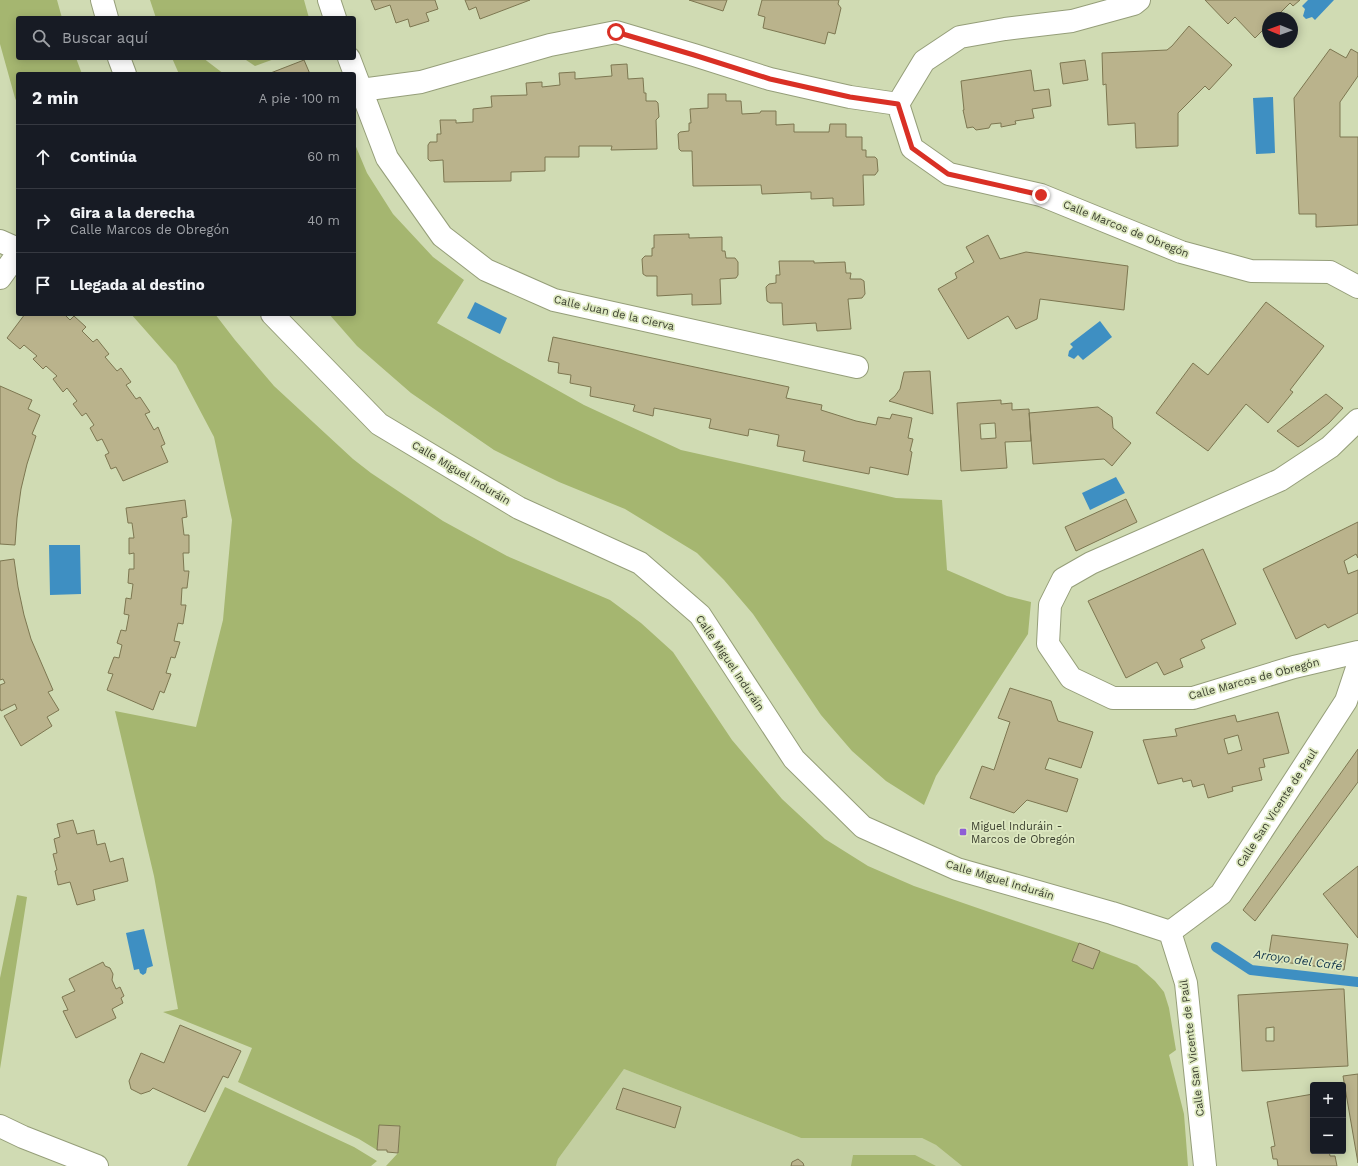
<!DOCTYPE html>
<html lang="es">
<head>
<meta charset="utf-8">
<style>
  body { margin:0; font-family:"Work Sans",sans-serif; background:#242831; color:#f1f3f6 }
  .controls { position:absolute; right:12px; bottom:12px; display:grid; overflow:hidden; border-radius:4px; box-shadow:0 2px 10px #0003 }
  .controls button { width:36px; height:36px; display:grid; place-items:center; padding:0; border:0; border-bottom:1px solid #363941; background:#171b24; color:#f1f3f6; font:20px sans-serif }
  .compass { position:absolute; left:1262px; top:12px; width:36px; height:36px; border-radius:50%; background:#171b24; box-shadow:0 2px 10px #0003; rotate:271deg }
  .stop { position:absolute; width:12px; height:12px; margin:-9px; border:3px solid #d93025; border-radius:50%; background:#fff }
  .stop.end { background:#d93025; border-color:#fff; box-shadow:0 1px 4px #0008 }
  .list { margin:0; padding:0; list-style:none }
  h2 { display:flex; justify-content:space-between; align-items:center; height:52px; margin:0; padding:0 16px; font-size:17px }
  h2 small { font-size:13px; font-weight:400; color:#9ea1a6 }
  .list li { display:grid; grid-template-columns:26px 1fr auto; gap:12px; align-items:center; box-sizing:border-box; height:64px; padding:0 16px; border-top:1px solid #363941 }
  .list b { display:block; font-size:15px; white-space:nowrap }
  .list p { margin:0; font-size:13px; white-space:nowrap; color:#9ea1a6 }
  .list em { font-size:13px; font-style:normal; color:#9ea1a6 }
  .icon { flex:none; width:22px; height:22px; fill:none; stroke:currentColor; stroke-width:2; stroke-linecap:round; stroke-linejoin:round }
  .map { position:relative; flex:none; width:1358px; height:1166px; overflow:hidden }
  .search { position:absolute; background:#171b24; box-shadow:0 2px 10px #0003; left:16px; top:16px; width:340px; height:44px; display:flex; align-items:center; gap:10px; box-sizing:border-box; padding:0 14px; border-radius:4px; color:#9ea1a6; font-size:15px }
  .panel { position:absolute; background:#171b24; box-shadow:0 2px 10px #0003; left:16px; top:72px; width:340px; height:244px; border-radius:4px }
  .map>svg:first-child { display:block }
  .built { fill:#c3cfa1 }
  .green { fill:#a5b670 }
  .water { fill:#3e8fc2 }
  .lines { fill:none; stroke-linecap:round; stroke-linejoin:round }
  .stream { stroke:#3e8fc2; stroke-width:10 }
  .building { fill:#bab38c; stroke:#7d7751; fill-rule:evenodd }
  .minor-casing { stroke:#959e79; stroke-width:24 }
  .tertiary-casing { stroke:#959e79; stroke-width:24 }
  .minor { stroke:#fff; stroke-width:22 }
  .tertiary { stroke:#fff; stroke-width:22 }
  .route { stroke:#d93025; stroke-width:5 }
  .poi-dot { fill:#8e5dd6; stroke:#dde8c0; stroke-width:1.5 }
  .labels { text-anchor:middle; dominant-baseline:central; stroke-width:3.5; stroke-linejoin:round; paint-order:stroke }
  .street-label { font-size:11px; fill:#3a3e2e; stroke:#dde8c0 }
  .poi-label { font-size:11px; fill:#3a3e2e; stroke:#dde8c0; text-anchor:start }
  .water-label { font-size:12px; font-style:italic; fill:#13364c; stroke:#dde8c0 }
</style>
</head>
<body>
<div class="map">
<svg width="1358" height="1166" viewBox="0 0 1358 1166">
  <rect width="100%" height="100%" fill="#d0dbb3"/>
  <path class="built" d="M624 1069 801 1138H922L936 1145 962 1166H556L558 1159Z"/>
  <path class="green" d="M0 0H57L62 18H18V58H76L82 74H18V105L15 98 0 44Z
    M150 0H304L309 18H156Z
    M172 58H203L224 74H179Z
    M243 58H277L255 66Z
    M354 142 367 173 393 214 433 257 464 280 437 323 584 405 681 450 896 498 942 500 947 570 1007 596 1031 602 1028 634 936 776 924 805 886 781 852 751 821 715 753 614 724 580 697 553 625 509 559 482 494 450 411 393 357 346 329 314H354Z
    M131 314H215L235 340 274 386 353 459 371 473 443 521 507 556 610 600 641 623 673 652 732 740 782 799 825 839 868 866 914 886 1079 943 1072 961 1093 968 1100 951 1137 965 1155 981 1164 992 1169 1008 1176 1050 1169 1055 1184 1114 1188 1166H962L936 1145 922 1138H801L624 1069 558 1159 556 1166H386L398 1153 400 1126 379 1125 377 1150 359 1139 238 1082 252 1048 163 1012 178 1009 154 876 115 711 196 727 223 620 232 520 214 437 176 365Z
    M17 895 27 897 0 1069V978Z
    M225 1087 354 1147 377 1161 371 1166H187Z
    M853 1155H915L936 1166H851Z"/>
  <path class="water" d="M1308 0H1334L1315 20 1312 17 1306 19 1303 16 1305 9 1302 6Z
    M1273 97 1275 153 1256 154 1253 98Z
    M475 302 507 318 500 334 467 318Z
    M1100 321 1112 337 1083 360 1078 355 1074 359 1068 356 1069 351 1073 347 1070 344Z
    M1116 477 1125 493 1090 510 1082 493Z
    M80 545 81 594 50 595 49 545Z
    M144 929 153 966 147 968 146 973 143 975 140 973 139 969 134 970 126 933Z"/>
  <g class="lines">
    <path class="stream" d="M1216 947 1251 970 1358 982"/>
  </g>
  <path class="building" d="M371 0H435L438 9 426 13 429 21 410 27 408 19 396 23 390 5 375 10Z
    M465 0H530L480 19 476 7 469 10Z
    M689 0H727L723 11Z
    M762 0H839L838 4 841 8 835 34 828 32 825 44 763 28 765 17 758 15Z
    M1205 0H1300L1293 6 1290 3 1275 18H1268V25L1255 38 1235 17 1228 24Z
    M1189 26 1232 65 1209 90 1205 86 1178 113V146L1136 148 1135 123 1108 125 1106 84 1103 85 1102 53 1167 50 1172 46Z
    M1330 49 1346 58 1351 49 1358 53V76L1340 102V137H1358V225L1316 227V214H1299L1294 98Z
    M304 60 310 74H268Z
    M1085 60 1088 80 1063 84 1060 63Z
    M627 64 628 79 643 78 644 93H646V101H656L658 103 659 117 656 120 657 149 611 150 612 146H579V157H545V171L511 172V181L444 182 443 160 430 161 428 159V145L430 142H437V134H441L440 120H456V123L473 122V109L492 107 491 96 527 95 526 83 542 82V87L560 85 559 73 575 72V79L612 76 611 65Z
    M1031 70 1034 91 1049 89 1051 106 1032 109 1034 118 1015 121 1016 124 1001 127V123L991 124 989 128 976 130 973 127 967 128 963 110H964L961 81Z
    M708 94H726V101H741L742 114 760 113 761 111H776V125L794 124V132H829L830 124H846V137H862V150H866V157H875L877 159 878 171 875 175H863L864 205 833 206V198L811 199V192L762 194 761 185 693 186 692 151H681L679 149 678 134 680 132 689 131V123H691L690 109 708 108Z
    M689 234V238L722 237V251H725L726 258H735L738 262V275L736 278 720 279 721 304 692 305V294L657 296V276H646L643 274 642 259 645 256H652V248H654V235Z
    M988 235 1000 259 1026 252 1128 266 1124 310 1040 299 1037 319 1016 329 1008 316 968 339 938 289 957 278 955 273 974 262 966 247Z
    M779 261H814V263L845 262 846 273H851L850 279H861L864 281 865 294 862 298 848 299 851 329 817 331 816 323 783 325 782 303H770L767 301 766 287 769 284 776 283V275H780Z
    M1266 302 1324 346 1290 390 1293 392 1268 423 1246 404 1208 451 1156 413 1193 363 1208 375Z
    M25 314H64L70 320 74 316 86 327 82 331 93 342 97 339 109 354 105 357 117 371 121 368 131 382 126 385 136 399 140 397 150 412 145 414 154 430 158 427 165 444 161 446 168 462 123 481 116 467 111 469 105 455 109 453 102 439 97 441 90 428 94 425 86 413 82 416 73 404 77 401 67 388 63 392 53 379 57 376 46 366 43 369 33 359 37 356 24 345 20 349 7 338Z
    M553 337 789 387 786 398 822 405 821 410 856 421 876 425 878 417 890 419 892 414 912 418 908 438 913 439 910 451 912 452 908 475 870 467 869 474 803 461 805 451 777 446 779 435 749 429 748 436 709 428 711 419 654 408 653 416 633 411 635 405 590 396 591 387 570 383 571 375 558 373 559 363 548 361Z
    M930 371 933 414 889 401 895 396 900 389 904 372Z
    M0 386 32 400 28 409 40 415 32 434 36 436 27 464 21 489 17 518 15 545 0 544Z
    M1326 394 1343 408 1329 423 1303 444 1298 447 1277 431Z
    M1001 400V404L1012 403V410L1029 409 1031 441 1005 442 1007 468 961 471 957 403ZM995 423 996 438 981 439 980 424Z
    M1098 407 1112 417 1113 428 1131 443 1112 466 1104 459 1033 464 1029 413Z
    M1126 499 1137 522 1076 551 1065 527Z
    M185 500 187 517 182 518 184 535H189V553H183L184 571H189L187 588H182L181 605H186L183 624 178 623 174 641 180 642 175 658 171 657 166 673 171 674 164 693 160 691 153 710 107 690 113 674 108 673 114 657 119 658 122 645 117 643 121 630 126 631 129 615 124 614 126 598 131 599 133 584 128 583 129 569H134V553L129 554V538H134L132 523H128L126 508Z
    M1358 522V558L1356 554 1344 561 1348 574 1358 570V613L1328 628 1325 624 1296 639 1263 569Z
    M1203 549 1236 624 1201 640 1205 648 1180 659 1183 667 1164 675 1157 662 1126 678 1088 601Z
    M14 559 18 587 24 615 31 639 53 690 48 692 59 710 47 717 52 726 21 746 4 716 17 709 15 704 1 711 0 708V685L5 683 3 679 0 680V561Z
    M1010 688 1051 701 1058 721 1093 732 1081 768 1049 758 1045 769 1078 779 1067 812 1027 800 1014 813 970 798 982 766 994 770 1010 722 998 718Z
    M1278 712 1289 753 1263 759 1265 767 1259 768 1262 780 1232 787 1233 791 1208 798 1204 784 1193 787 1191 780 1183 782 1182 778 1158 784 1143 740 1177 736 1175 729 1235 715 1237 722ZM1238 735 1242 750 1228 754 1224 739Z
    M1358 749V782L1255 921 1243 910Z
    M73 820 77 834 94 830 97 845 105 843 110 862 123 858 128 881 93 890 95 900 77 905 70 882 58 885 55 871 57 870 53 854 57 853 54 839 60 837 57 824Z
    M1358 866V938L1323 894Z
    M1272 935 1348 944 1344 970 1268 960Z
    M1079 943 1100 951 1093 969 1072 961Z
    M103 962 105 966 110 968 113 974 112 980 116 989 120 987 124 996 121 998 123 1003 112 1009 116 1018 76 1038 63 1011 68 1010 62 997 75 991 69 979Z
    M1339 989H1344L1348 1066 1242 1071 1238 995ZM1274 1027V1041H1266V1028Z
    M180 1025 241 1051 228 1078 223 1076 205 1112 153 1088 150 1091 141 1094 131 1089 129 1081 141 1053 164 1063Z
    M1358 1074V1163L1343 1076Z
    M623 1088 681 1107 675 1128 616 1109Z
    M1313 1094V1151H1329L1330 1156H1335L1337 1166H1278L1277 1159H1273L1271 1147 1275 1146 1267 1102Z
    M379 1125 400 1126 398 1153 387 1152V1150H377Z
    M798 1159 803 1163 804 1166H791L792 1162Z"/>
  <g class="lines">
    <defs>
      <path id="minor" d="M329 0 335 18
        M1139 0 1134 4 1072 21 1005 29 960 37 924 61 898 104 912 148 949 174 1041 195 1181 252 1251 271 1330 272 1358 287
        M349 58 387 158 442 236 486 270 554 300 857 367
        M361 90 421 82 550 45 616 32 694 55 770 79 850 97 898 104
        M0 241 18 249
        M0 278 18 253
        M1358 420 1330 447 1280 480 1091 563 1063 579 1050 605 1048 644 1071 678 1113 698H1193L1294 667 1358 652
        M0 1126 23 1137 97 1166"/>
      <path id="tertiary" d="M102 0 107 18
        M119 58 125 74
        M272 314 379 424 519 508 640 563 700 615 794 759 863 827 957 869 1112 913 1170 932
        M1170 932 1221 894 1346 701 1358 665
        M1170 932 1186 983 1205 1166"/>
    </defs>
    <use href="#minor" class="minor-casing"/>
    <use href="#tertiary" class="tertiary-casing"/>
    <use href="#minor" class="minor"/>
    <use href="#tertiary" class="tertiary"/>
  </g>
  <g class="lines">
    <path class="route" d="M616 32 694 55 770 79 850 97 898 104 912 148 948 174 1041 195"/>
  </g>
  <rect class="poi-dot" x="959" y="828" width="8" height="8" rx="2"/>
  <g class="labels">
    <g class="street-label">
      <text transform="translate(1126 229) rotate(22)">Calle Marcos de Obregón</text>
      <text transform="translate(614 313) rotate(13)">Calle Juan de la Cierva</text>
      <text transform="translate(461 473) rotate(31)">Calle Miguel Induráin</text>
      <text transform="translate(730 663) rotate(56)">Calle Miguel Induráin</text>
      <text transform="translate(1254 679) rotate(-15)">Calle Marcos de Obregón</text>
      <text transform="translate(1277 808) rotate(-57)">Calle San Vicente de Paul</text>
      <text transform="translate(1000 880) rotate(17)">Calle Miguel Induráin</text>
      <text transform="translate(1192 1048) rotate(-97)">Calle San Vicente de Paúl</text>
    </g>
    <g class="poi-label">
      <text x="971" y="826">Miguel Induráin -<tspan x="971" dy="13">Marcos de Obregón</tspan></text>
    </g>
    <g class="water-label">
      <text transform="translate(1298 960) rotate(8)">Arroyo del Café</text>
    </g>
  </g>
</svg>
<div class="controls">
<button>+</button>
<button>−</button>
</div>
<svg class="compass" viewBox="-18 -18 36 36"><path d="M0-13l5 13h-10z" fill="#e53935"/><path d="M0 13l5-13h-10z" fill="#9ea1a6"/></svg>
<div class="stop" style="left:616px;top:32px"></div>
<div class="stop end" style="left:1041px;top:195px"></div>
<div class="search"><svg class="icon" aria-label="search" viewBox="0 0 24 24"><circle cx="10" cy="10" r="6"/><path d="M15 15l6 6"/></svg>Buscar aquí</div>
<section class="panel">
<h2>2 min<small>A pie · 100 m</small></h2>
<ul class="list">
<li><svg class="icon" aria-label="ahead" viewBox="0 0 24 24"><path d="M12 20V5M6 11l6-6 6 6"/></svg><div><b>Continúa</b></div><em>60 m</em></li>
<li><svg class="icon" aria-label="right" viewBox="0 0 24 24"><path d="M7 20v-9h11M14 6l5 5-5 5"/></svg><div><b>Gira a la derecha</b><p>Calle Marcos de Obregón</p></div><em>40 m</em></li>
<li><svg class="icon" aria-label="arrive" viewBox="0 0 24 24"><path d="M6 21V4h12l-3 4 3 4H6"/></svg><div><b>Llegada al destino</b></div></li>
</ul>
</section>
</div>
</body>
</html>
